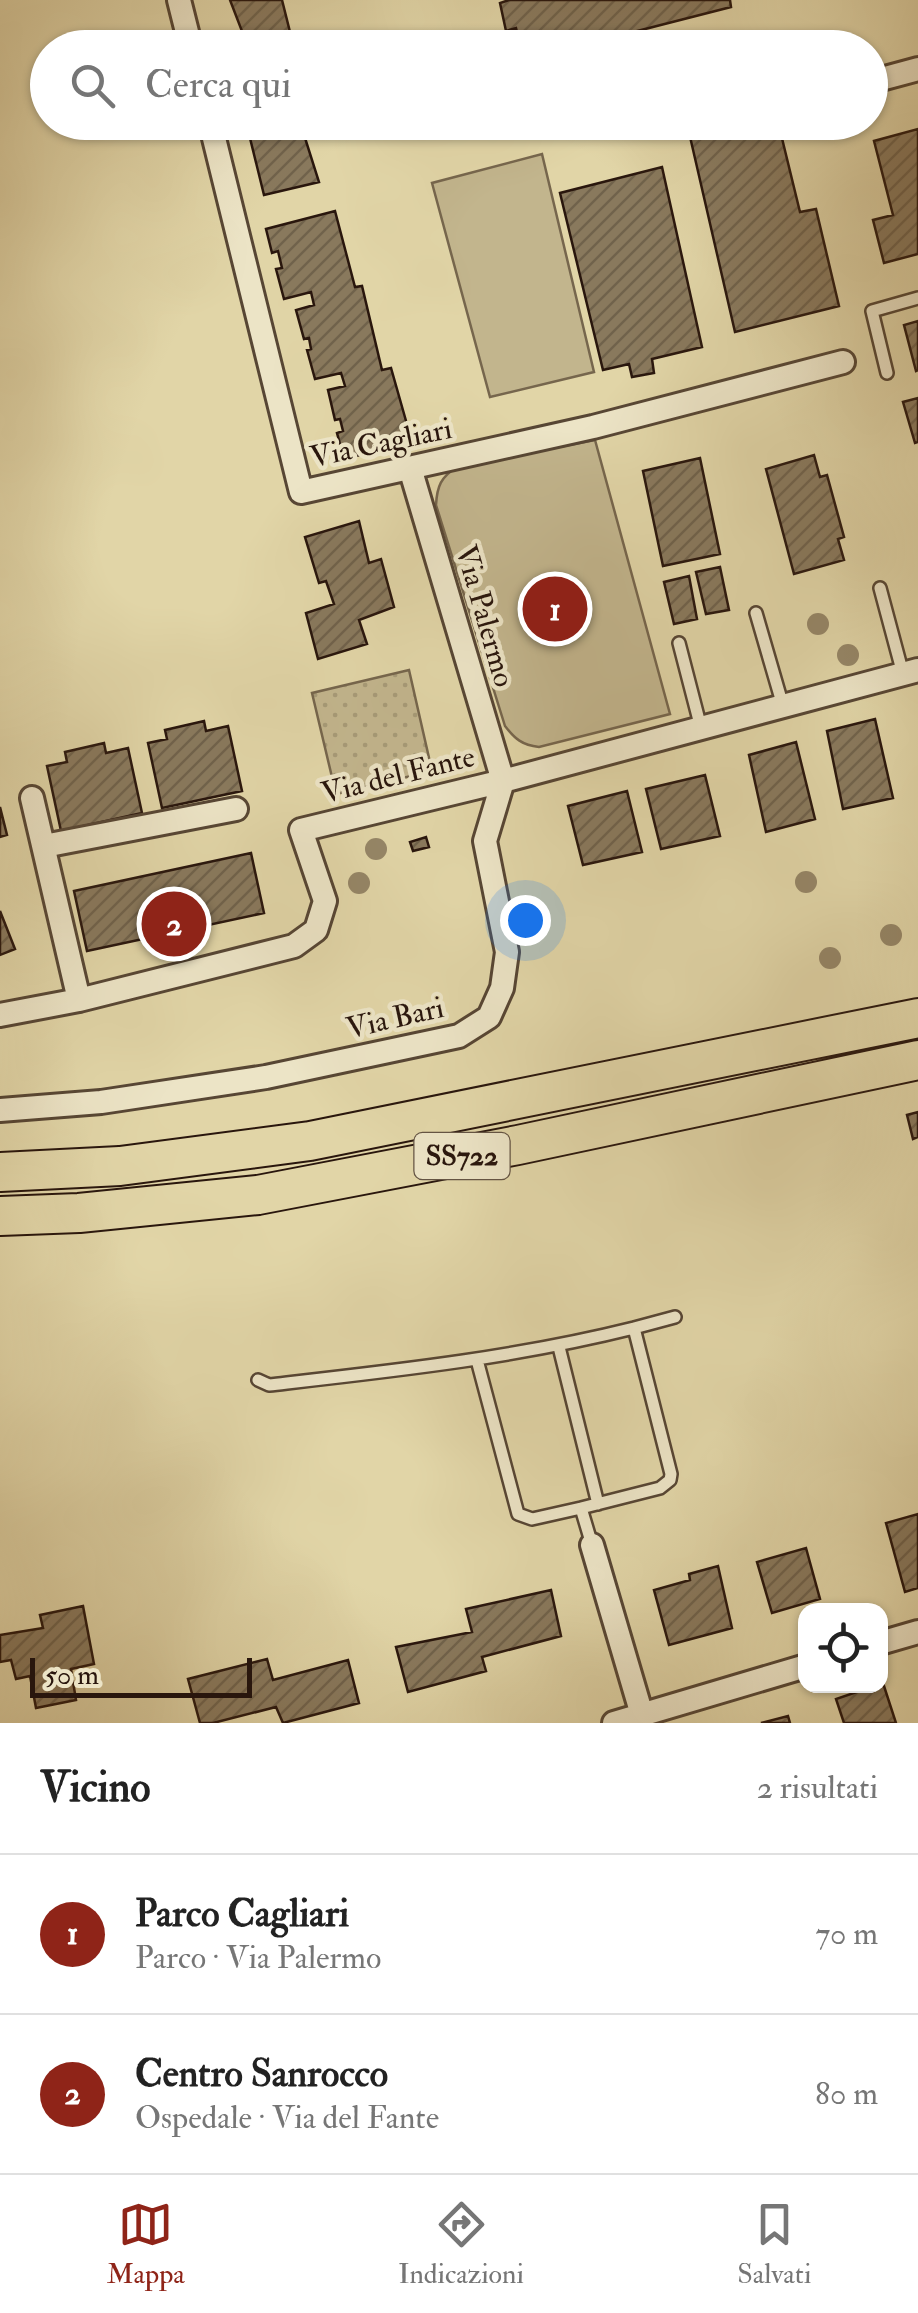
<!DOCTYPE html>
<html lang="it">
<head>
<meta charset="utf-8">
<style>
  body { margin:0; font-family:"IM FELL Double Pica",serif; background:#f6f6f6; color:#222 }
  .controls { position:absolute; right:30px; bottom:30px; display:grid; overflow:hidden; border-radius:20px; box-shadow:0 2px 8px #0004 }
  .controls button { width:90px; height:90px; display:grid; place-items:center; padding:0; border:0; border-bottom:2px solid #e0e0e0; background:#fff; color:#222; font:50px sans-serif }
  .scale { position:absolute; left:30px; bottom:25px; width:222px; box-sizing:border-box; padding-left:10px; border:5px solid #29160d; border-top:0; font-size:28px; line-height:35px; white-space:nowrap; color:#29160d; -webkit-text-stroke:8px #ece4c6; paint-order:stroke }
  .you { position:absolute; left:525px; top:920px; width:35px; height:35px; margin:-25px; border:8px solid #fff; border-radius:50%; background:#1a73e8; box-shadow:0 0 0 15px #1a73e833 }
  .badge { display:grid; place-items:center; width:65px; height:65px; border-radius:50%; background:#8f2418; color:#fff; font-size:32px; font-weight:700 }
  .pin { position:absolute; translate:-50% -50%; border:5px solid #fff; box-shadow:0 2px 10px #0006 }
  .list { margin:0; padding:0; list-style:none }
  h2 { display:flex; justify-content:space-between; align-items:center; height:130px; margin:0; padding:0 40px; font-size:42px }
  h2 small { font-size:32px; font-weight:400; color:#767676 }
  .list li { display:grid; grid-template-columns:65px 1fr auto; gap:30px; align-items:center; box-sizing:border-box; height:160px; padding:0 40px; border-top:2px solid #e0e0e0 }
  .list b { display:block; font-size:38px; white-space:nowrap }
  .list p { margin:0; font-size:32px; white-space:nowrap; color:#767676 }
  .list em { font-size:32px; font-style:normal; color:#767676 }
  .icon { flex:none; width:55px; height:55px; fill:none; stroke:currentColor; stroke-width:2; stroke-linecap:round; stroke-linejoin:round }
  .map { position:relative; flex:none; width:918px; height:1723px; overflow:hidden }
  .search { position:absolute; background:#fff; box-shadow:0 2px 8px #0004; left:30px; right:30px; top:30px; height:110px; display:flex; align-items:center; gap:25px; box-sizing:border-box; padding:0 35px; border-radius:55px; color:#767676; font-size:38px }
  .sheet { height:450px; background:#fff }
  nav { display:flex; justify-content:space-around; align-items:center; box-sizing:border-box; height:140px; border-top:2px solid #e0e0e0; background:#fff; font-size:28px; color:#767676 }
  nav a { display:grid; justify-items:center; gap:5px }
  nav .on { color:#8f2418 }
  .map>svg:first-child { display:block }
  .grass { fill:url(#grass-dots); stroke:#76664d; stroke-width:2.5 }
  .park { fill:#c2b58d; stroke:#76664d; stroke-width:2.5 }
  .building { fill:url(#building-hatch); stroke:#29160d; stroke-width:2.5 }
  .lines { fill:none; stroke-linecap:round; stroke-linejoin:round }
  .service-casing { stroke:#574634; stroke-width:16 }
  .minor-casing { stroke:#574634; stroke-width:28 }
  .trunk-casing { stroke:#29160d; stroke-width:42 }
  .service { stroke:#ece4c6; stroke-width:11 }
  .minor { stroke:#ece4c6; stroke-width:22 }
  .trunk { stroke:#e1d5a7; stroke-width:38 }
  .tree { fill:#958667 }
  .labels { text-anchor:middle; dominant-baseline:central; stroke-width:9; stroke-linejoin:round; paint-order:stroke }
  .shield { fill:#ece4c6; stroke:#645444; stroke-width:2.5 }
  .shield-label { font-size:28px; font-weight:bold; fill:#29160d }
  .street-label { font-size:30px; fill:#29160d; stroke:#ece4c6 }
</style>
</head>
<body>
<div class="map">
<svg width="918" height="1723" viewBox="0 0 918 1723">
  <defs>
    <pattern id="grass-dots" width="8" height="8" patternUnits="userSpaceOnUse" patternTransform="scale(2.5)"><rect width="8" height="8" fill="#c2b58d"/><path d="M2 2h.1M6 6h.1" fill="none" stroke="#a79b78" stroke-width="1.8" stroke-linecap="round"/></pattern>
    <pattern id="building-hatch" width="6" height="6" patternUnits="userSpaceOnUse" patternTransform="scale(2.5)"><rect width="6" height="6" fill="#89795d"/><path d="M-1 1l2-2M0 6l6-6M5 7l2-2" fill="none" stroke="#70624b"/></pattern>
  </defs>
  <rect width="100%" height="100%" fill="#e1d5a7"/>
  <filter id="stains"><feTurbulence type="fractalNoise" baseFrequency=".002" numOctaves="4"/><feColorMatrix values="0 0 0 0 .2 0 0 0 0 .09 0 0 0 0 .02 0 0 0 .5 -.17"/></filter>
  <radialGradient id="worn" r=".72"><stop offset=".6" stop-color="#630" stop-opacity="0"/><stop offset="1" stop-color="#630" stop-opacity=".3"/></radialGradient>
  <path class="grass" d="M409 670 432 771 336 794 312 693Z"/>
  <path class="park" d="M542 154 594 372 490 397 432 183Z
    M595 440 670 714 539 747C522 745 515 739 505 726L436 505C437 486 441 477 457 467Z"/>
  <path class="building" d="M230 0H282L294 48H233L232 44 245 39Z
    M730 0 731 7 571 48H521L516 28 506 31 500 3 509 0Z
    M267 122H300L319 182 264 195 248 130Z
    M709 122H778L800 212 816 209 839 306 735 332 688 128Z
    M918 129V254L884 263 873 220 893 215 874 141Z
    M662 167 702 347 652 359 654 373 632 377 629 364 603 370 560 193Z
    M335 211 355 287 362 286 382 370 391 368 412 442 344 459 337 433 343 431 340 419 335 420 328 390 345 386 341 373 315 379 307 350 311 349 309 338 304 339 296 310 314 305 311 292 284 299 276 269 282 268 278 251 272 253 266 229Z
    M918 321V370L916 371 904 325Z
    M918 398V442L915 443 903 402Z
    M814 455 820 477 827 475 844 537 838 539 844 560 794 574 766 469Z
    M700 458 720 554 663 566 643 471Z
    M359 521 369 563 381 559 394 607 359 620 367 644 318 659 306 613 334 604 326 581 319 583 305 537Z
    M720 567 729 610 706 614 696 572Z
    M689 576 697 619 674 624 664 582Z
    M875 719 893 798 843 809 827 731Z
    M204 721 206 731 228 726 242 791 162 808 148 743 167 739 165 730Z
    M796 742 815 819 766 832 749 755Z
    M104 743 106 753 128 748 142 813 61 831 47 766 67 762 65 752Z
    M705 775 720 836 661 849 646 789Z
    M627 791 642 852 583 865 568 806Z
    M0 807 7 835 0 837Z
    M426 837 429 847 413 851 410 842Z
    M251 853 264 913 87 951 74 891Z
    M0 911 15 949 0 955Z
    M918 1112V1137L913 1139 907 1115Z
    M918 1514V1588L905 1592 886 1523Z
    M806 1548 820 1599 772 1613 757 1562Z
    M718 1566 732 1628 669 1645 654 1590 690 1580 689 1574Z
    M551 1590 561 1636 482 1657 486 1671 408 1692 396 1647 472 1632 466 1609Z
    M83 1606 94 1664 71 1669 76 1700 36 1708 30 1676 16 1679 11 1660 0 1662V1635L43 1628 40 1615Z
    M267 1659 273 1680 348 1660 359 1703 283 1723 276 1707 213 1723H200L188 1679Z
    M883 1683 896 1723H844L836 1699Z
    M788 1716 790 1723H761Z"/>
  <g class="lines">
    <defs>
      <path id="service" d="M887 373 872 311 918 298
        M880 588 903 674
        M756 613 783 706
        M679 643 701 728
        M634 1328 675 1317
        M559 1347 598 1504
        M477 1360 518 1514 532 1519 581 1508
        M258 1380 269 1385C392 1371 514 1358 634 1328L671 1474 670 1480 660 1488 581 1508 592 1545"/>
      <path id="minor" d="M179 0 191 48
        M870 82 918 69
        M210 122 301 492 593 427 843 362
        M410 468 503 781
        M32 798 79 1000
        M44 846 236 809
        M0 1015 79 1000 294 946 316 930 325 901 301 830 503 781 918 670
        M0 1110 101 1102 266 1077 459 1036 489 1017 502 988 507 952 485 841 503 781
        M592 1545 642 1715
        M880 1643 918 1632
        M614 1723 806 1666"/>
      <path id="trunk" d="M0 1172 120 1166 310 1141 918 1018
        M0 1216 79 1213 258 1195 518 1145 918 1060"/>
    </defs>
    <use href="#service" class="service-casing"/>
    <use href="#minor" class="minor-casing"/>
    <use href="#trunk" class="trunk-casing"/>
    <use href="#service" class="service"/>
    <use href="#minor" class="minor"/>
    <use href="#trunk" class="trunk"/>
  </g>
  <g class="tree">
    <circle cx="555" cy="606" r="11"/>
    <circle cx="818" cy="624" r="11"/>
    <circle cx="848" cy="655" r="11"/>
    <circle cx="376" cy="849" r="11"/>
    <circle cx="806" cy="882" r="11"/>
    <circle cx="359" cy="883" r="11"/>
    <circle cx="891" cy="935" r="11"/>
    <circle cx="830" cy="958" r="11"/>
  </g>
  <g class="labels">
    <rect class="shield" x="414.5" y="1133" width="95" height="46" rx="8"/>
    <g class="shield-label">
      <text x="462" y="1156">SS722</text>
    </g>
    <g class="street-label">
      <text transform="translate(381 443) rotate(-12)">Via Cagliari</text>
      <text transform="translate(485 616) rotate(74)">Via Palermo</text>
      <text transform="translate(398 775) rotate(-14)">Via del Fante</text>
      <text transform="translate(395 1018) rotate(-13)">Via Bari</text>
    </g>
  </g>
  <rect width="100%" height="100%" filter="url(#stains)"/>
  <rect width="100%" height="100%" fill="url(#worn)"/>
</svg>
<div class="controls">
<button><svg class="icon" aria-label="locate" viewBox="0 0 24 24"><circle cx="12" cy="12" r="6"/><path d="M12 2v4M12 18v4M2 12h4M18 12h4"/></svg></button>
</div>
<div class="scale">50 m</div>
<div class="you"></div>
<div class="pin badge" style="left:555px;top:609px">1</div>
<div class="pin badge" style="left:174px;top:924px">2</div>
<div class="search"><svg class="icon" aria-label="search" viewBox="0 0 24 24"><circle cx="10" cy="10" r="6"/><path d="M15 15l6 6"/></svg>Cerca qui</div>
</div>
<section class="sheet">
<h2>Vicino<small>2 risultati</small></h2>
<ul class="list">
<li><span class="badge">1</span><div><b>Parco Cagliari</b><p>Parco · Via Palermo</p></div><em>70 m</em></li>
<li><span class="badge">2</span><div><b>Centro Sanrocco</b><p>Ospedale · Via del Fante</p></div><em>80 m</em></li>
</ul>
</section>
<nav>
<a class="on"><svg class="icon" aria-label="map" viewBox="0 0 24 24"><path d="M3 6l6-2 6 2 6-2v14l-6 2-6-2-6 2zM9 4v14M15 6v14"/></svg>Mappa</a>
<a><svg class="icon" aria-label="directions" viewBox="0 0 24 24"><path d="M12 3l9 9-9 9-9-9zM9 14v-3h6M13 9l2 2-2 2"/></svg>Indicazioni</a>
<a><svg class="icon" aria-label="saved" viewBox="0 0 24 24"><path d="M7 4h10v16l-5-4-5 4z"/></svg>Salvati</a>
</nav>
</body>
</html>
